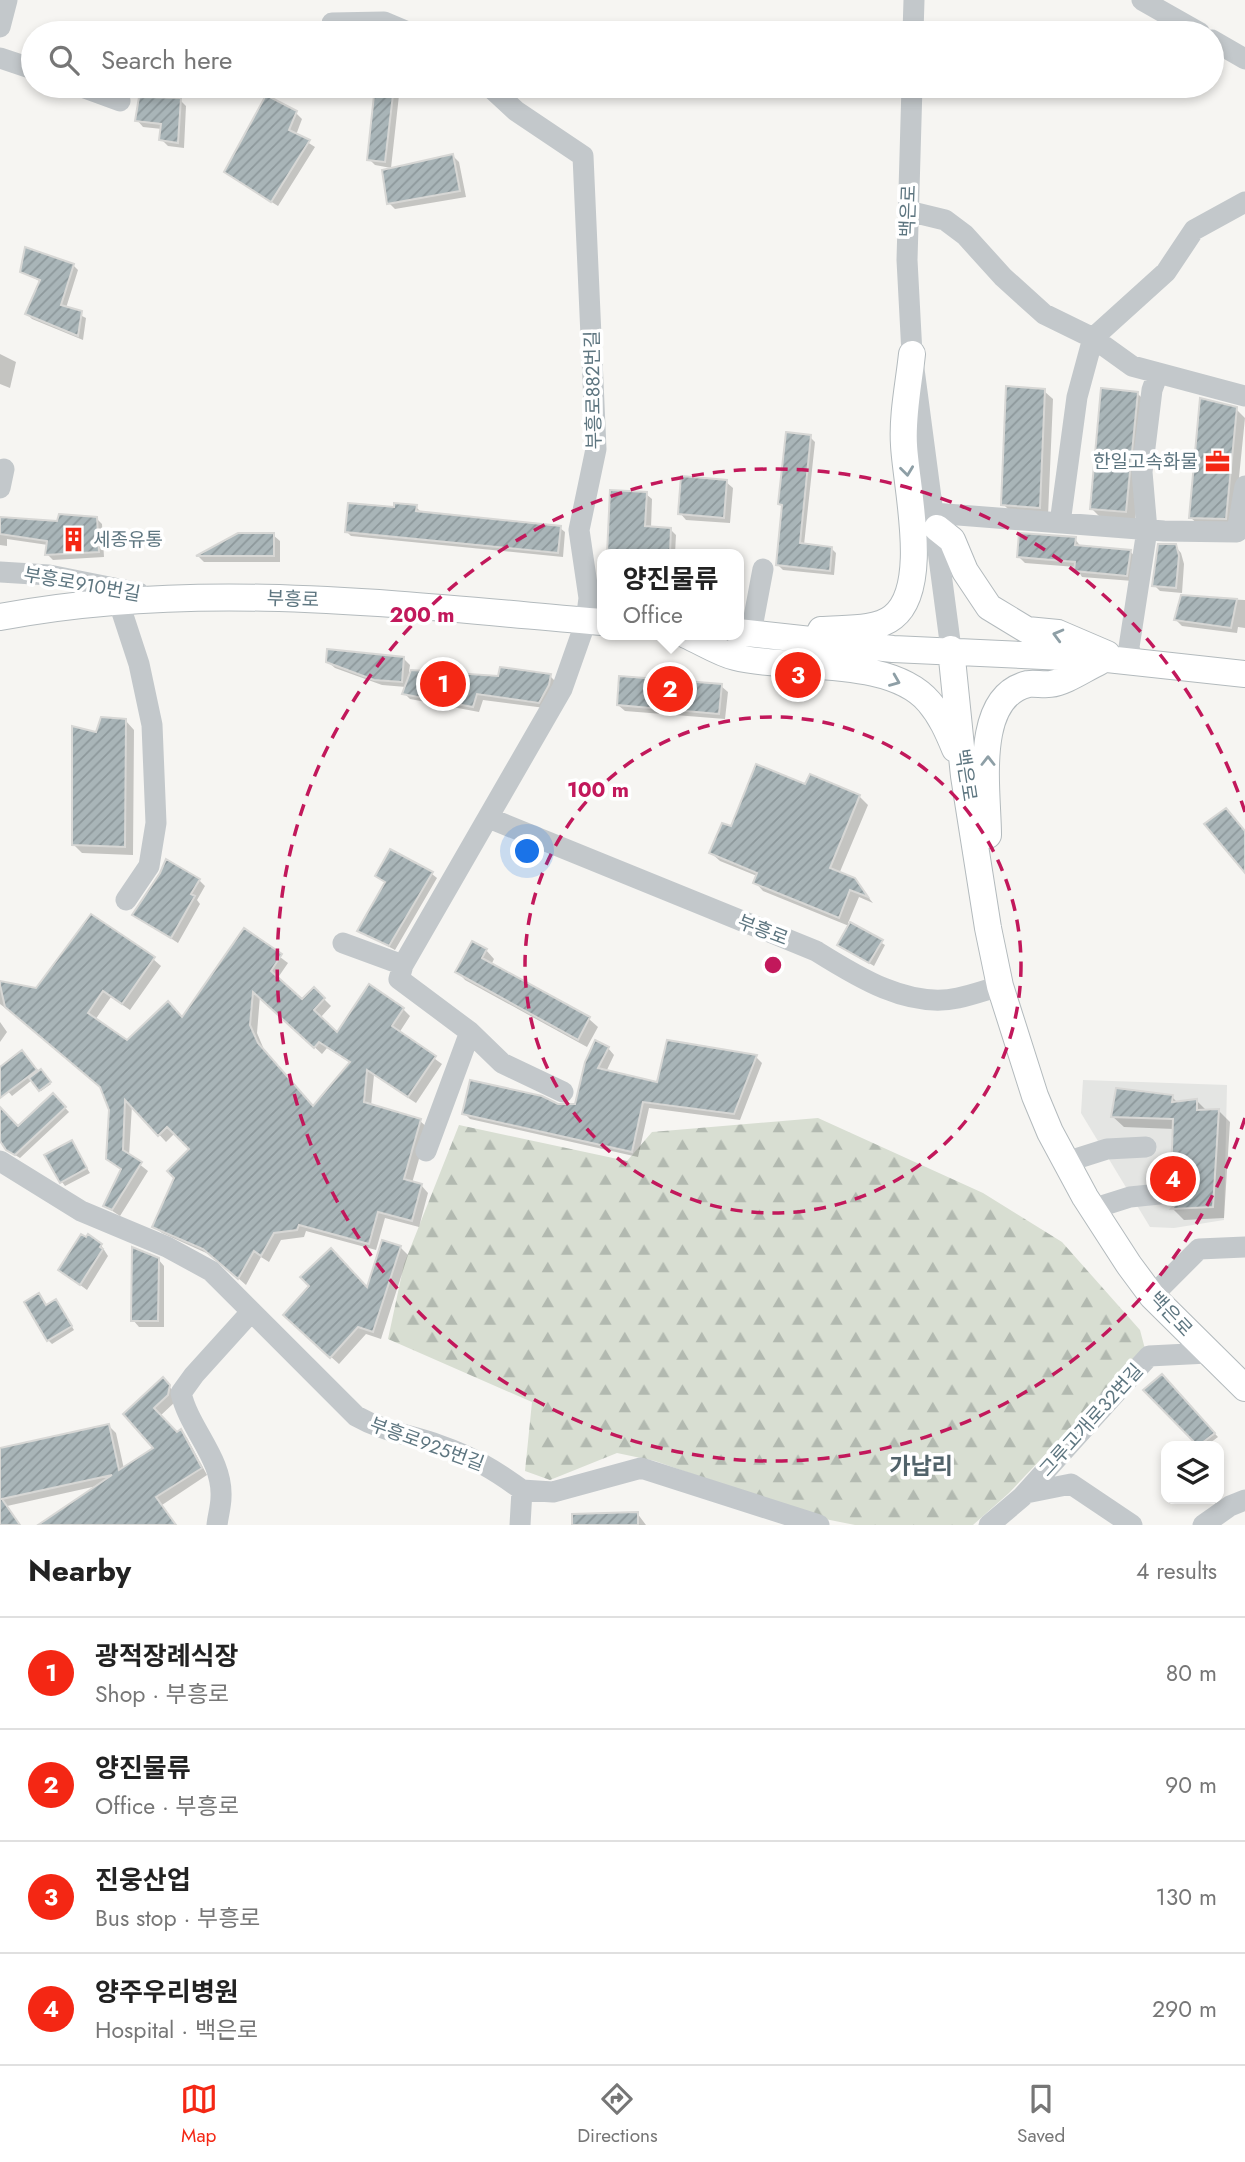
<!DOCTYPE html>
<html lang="en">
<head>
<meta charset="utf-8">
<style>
  body { margin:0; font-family:Jost,"Noto Sans KR",sans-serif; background:#f2f2f2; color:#222 }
  .controls { position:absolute; right:21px; bottom:21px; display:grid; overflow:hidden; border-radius:14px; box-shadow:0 4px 10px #0003 }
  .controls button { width:63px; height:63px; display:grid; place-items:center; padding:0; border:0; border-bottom:2px solid #e0e0e0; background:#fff; color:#222; font:35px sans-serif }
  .you { position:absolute; left:528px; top:852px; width:24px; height:24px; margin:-18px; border:5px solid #fff; border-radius:50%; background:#1a73e8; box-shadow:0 0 0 10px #1a73e833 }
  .badge { display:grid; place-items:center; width:46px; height:46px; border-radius:50%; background:#f42714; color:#fff; font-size:23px; font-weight:700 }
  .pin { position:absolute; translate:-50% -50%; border:4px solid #fff; box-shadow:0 2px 7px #0006 }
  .popup { position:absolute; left:597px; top:549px; width:147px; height:91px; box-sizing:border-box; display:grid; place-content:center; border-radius:14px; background:#fff; filter:drop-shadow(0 2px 5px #0005); font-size:23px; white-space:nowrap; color:#767676 }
  .popup b { font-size:26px; color:#222 }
  .popup::after { content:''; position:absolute; left:50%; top:100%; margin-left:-14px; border:14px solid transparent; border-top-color:#fff }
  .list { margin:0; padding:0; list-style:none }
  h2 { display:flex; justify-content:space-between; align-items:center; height:91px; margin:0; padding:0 28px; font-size:30px }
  h2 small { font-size:23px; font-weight:400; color:#767676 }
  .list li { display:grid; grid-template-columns:46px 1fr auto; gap:21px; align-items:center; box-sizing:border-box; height:112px; padding:0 28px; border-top:2px solid #e0e0e0 }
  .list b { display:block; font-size:26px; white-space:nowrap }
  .list p { margin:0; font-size:23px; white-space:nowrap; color:#767676 }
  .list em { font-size:23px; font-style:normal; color:#767676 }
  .icon { flex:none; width:38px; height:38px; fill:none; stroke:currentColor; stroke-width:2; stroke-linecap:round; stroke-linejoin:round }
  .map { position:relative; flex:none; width:1245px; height:1525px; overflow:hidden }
  .search { position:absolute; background:#fff; box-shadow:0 4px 10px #0003; left:21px; right:21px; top:21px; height:77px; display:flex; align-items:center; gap:18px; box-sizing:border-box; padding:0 24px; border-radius:38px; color:#767676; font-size:26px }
  .sheet { height:539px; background:#fff }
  nav { display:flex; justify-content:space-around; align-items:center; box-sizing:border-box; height:98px; border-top:2px solid #e0e0e0; background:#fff; font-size:19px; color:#767676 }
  nav a { display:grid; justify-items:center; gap:4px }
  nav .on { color:#f42714 }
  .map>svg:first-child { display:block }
  .built { fill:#e4e5e3 }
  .forest { fill:url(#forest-firs) }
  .shadow { fill:#0003; fill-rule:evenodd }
  .building { fill:url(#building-hatch); stroke:#d7d7d5; stroke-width:2; fill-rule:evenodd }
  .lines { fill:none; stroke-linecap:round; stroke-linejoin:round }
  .major-casing { stroke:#b3babd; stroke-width:28 }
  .minor { stroke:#c3c8cb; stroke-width:21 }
  .major { stroke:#fff; stroke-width:26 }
  .oneway { stroke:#8e9fa6 }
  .ring { fill:none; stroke:#c2185b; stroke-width:3.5; stroke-dasharray:12 9 }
  .labels { text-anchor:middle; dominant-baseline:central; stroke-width:7; stroke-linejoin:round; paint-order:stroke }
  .street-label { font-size:19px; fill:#5e7680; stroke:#fff }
  .poi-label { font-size:19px; fill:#5e7680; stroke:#fff; text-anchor:end }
  .quarter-label { font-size:23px; font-weight:bold; fill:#51636a; stroke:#fff }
  .centre { fill:#c2185b; stroke:#fff; stroke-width:3.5 }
  .ring-label { font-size:21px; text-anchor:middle; font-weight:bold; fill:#c2185b; stroke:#fff; stroke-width:7; stroke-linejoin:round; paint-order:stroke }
</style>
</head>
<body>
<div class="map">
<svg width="1245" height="1525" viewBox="0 0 1245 1525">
  <defs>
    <pattern id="forest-firs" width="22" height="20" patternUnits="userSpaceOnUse" patternTransform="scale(1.75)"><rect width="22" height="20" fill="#d8ded2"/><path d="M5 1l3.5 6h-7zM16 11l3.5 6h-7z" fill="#b2b9b0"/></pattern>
    <pattern id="building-hatch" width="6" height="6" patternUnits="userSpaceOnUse" patternTransform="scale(1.75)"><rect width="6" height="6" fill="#a9b5b8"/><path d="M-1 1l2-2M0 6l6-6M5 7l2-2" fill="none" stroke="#8d989b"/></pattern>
  </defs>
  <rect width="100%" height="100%" fill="#f6f5f2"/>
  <path class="built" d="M1083 1080 1227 1085 1224 1220 1174 1228 1150 1227 1081 1113Z"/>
  <path class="forest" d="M818 1118 983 1193 1062 1242 1140 1330 1145 1349 1009 1493 973 1525H855L815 1517 655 1461 617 1453 550 1480 525 1471 532 1402 388 1339 404 1264 459 1125 627 1161 652 1132Z"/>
  <path class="shadow" d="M377 86H400L391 168 375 165 369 159Z
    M180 100 186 106 184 148 168 146 161 139 162 129 143 127 137 120Z
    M296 113 302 119 296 135 315 147 278 206 233 178Z
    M453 156 459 162 466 197 395 209 389 203Z
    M73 265 78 270 66 308 86 318 83 340 32 319 27 314 41 282 22 271Z
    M0 354 16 362 10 388 0 384Z
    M1044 391 1053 399 1048 516 1012 513 1003 504Z
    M1137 393 1146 402 1135 520 1100 517 1091 508Z
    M1236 409 1245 418 1234 527 1200 526 1191 518Z
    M810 437 815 442 804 545 831 548 836 553 834 575 783 570 778 565 783 507 780 504Z
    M726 482 733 488 730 523 686 520 680 513Z
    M612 492 646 494 652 499 651 528 671 530 676 535 675 554H609Z
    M416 507 421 512 560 528 565 532 563 557 351 536 346 531 395 509Z
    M96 518 102 524 104 557 53 560 47 554 48 545 7 539V546L0 545V519L58 523Z
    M238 535H273L280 541V562H204L199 557Z
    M1075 539 1081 547 1130 551 1136 558 1133 581 1082 577 1076 567 1025 563 1019 557Z
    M1175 546 1181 553 1184 564 1182 593 1160 591 1154 585Z
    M1183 597 1245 600V628L1238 627 1237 633 1182 626 1176 620Z
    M404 659 410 665 409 672 500 678 550 676 556 682 545 708 483 700 479 712 410 699 404 693 406 687 382 685 335 668 328 662Z
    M721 686 728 692 725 719 625 711 618 705Z
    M126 721 134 730 133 855 82 853 73 844 97 734Z
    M806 786 859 796 868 805 839 874 854 880 873 903 859 897 848 923 885 945 874 966 839 945 849 926 763 891 755 882 757 876 720 861 711 853 732 829Z
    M432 874 437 878 395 950 360 931 386 883 377 876Z
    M199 880 205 886 197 900 200 904 178 943 135 915Z
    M244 930 288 963 277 979 302 1002 314 989 331 1006 320 1018 337 1034 403 1009 410 1016 399 1033 442 1064 416 1103 374 1075 371 1106 420 1121 428 1128 412 1183 421 1185 428 1193 419 1227 385 1218 376 1250 306 1231 304 1237 281 1240 269 1262 261 1257 246 1285 213 1256 162 1233 154 1226 192 1149 175 1133 166 1142 132 1105 129 1156 148 1171 120 1216 105 1206 122 1171 108 1159 111 1110 102 1087 60 1050 0 1004V982L37 990 153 959 161 966 130 1010 111 997 95 1020 127 1042 183 1019ZM260 996 322 1054 327 1048 351 1063 313 1108 265 1052 257 1033Z
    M486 950 494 959 491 965 589 1019 598 1027 587 1047 465 980 457 971Z
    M0 1022 7 1032 0 1042Z
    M608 1048 614 1055 606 1072 658 1084 756 1057 762 1063 740 1120 649 1108 638 1157 470 1119 464 1113 577 1106Z
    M25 1056 51 1084 41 1091 32 1080 12 1096 0 1082V1069Z
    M53 1095 69 1112 20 1158 12 1153 0 1139V1109L18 1129Z
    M1172 1097 1178 1103 1197 1101 1207 1111H1219L1230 1122 1224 1218 1184 1220 1173 1209 1182 1200 1183 1189 1173 1180 1174 1129 1124 1127 1112 1116Z
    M71 1142 90 1173 65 1186 62 1182Z
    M88 1237 101 1245 108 1256 87 1290 60 1270Z
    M400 1247 408 1255 381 1339 366 1334 339 1364 293 1323 368 1289Z
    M158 1259 164 1266V1327H139L133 1320Z
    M59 1305 74 1330 52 1344 48 1340 46 1306Z
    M1161 1376 1218 1437 1206 1446H1198L1146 1391Z
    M163 1380 176 1394 175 1402 160 1416 177 1434 181 1431 187 1438 207 1475 162 1505 176 1525 97 1486 7 1506 20 1525H0V1449L109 1426 116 1433 124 1469 156 1448 125 1414Z
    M637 1513 646 1525H590Z"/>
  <path class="building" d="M375 86H394L385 162 367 160Z
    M266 95 297 111 289 130 310 140 271 202 224 172Z
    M139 97 181 98 178 143 159 140 161 124 135 121Z
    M453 154 460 191 387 204 382 170Z
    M25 247 74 264 61 305 82 311 78 336 25 314 40 280 20 272Z
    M1006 386 1045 389 1040 508 1001 505Z
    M1101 388 1138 392 1126 512 1090 509Z
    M1200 398 1237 407 1226 519 1189 518Z
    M786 432 811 435 800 543 832 547 830 571 776 565 782 505 778 504Z
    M681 476 727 480 724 518 678 514Z
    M610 490 647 492 645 526 671 528 670 554H607Z
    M348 503 394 507V503L417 505 416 511 561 526 558 553 345 532Z
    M59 514 97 517 99 552 45 555 47 541 0 534V517L57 521Z
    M238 533H274V556H196Z
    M1019 533 1076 537 1075 545 1131 550 1127 576 1074 571 1075 562 1017 557Z
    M1158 544H1176L1179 556 1176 588 1152 586Z
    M1181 595 1237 599 1231 628 1174 620Z
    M327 649 404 657 402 682 374 680 326 662Z
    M500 667 551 674 549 685 539 703 477 694 473 707 402 694 411 670 498 676Z
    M619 676 722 684 719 714 617 705Z
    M101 717 126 719 125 847 72 845V726L96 732Z
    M756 764 805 784 810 774 860 795 830 868 855 878 868 897 850 890 839 918 753 883 757 873 709 853 722 823 731 826Z
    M1226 808 1245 831V873L1204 824Z
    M390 849 433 872 389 946 357 931 385 882 375 876Z
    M166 859 200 879 191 894 195 896 171 938 132 915 160 873Z
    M91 914 155 957 122 1004 103 991 88 1013 127 1040 168 1001 182 1017 244 928 282 954 271 971 302 999 314 987 325 998 314 1010 337 1032 369 984 404 1008 392 1026 436 1056 408 1097 367 1070 364 1102 421 1119 404 1179 422 1184 412 1221 378 1212 369 1244 299 1225 297 1230 274 1233 261 1256 254 1251 238 1279 203 1249 152 1227 174 1178 167 1171 189 1149 167 1127 158 1136 125 1100 123 1150 142 1162 112 1210 103 1206 121 1169 106 1159 109 1110 100 1087 5 1007 0 985V981L36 988ZM253 992 314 1048 319 1042 350 1062 313 1106 258 1043 250 1025Z
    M850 922 883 940 869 963 837 945Z
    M472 941 487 949 482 958 590 1017 578 1040 455 972Z
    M595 1040 609 1047 598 1068 657 1082 667 1040 757 1055 734 1114 643 1102 632 1152 462 1114 470 1080 542 1096 558 1104H575L585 1062Z
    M22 1050 37 1070 0 1098V1067Z
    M41 1069 51 1082 39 1091 29 1078Z
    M1116 1088 1173 1095 1172 1102 1197 1099V1110L1219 1109 1213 1207 1171 1209 1181 1199 1182 1192 1179 1185 1171 1180 1173 1119 1111 1117Z
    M53 1093 66 1107 15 1155 6 1150 0 1141V1107L18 1126Z
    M72 1140 87 1168 60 1183 44 1155Z
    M81 1234 86 1237 88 1234 102 1244 100 1247 103 1249 80 1285 58 1270Z
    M382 1240 401 1246 373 1332 358 1327 330 1358 283 1315 309 1286 300 1277 331 1248 367 1287Z
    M132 1247 159 1258 158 1321H131Z
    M39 1293 46 1305 56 1299 72 1326 47 1341 24 1302Z
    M1162 1374 1215 1433 1198 1446 1143 1390Z
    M163 1377 170 1385 168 1395 154 1408 177 1432 181 1429 202 1468 156 1497 176 1525H38L112 1475 2 1499 20 1525H0V1448L109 1424 119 1470 153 1448 123 1414Z
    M638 1512V1525H572V1514Z"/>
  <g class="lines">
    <defs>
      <path id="major" d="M937 528 952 540 965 571 989 607 1027 630 1058 633 1107 654
        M0 617C199 579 402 605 602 622
        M821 630C843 628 876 631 893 617 931 587 906 487 904 445 902 415 909 383 912 354
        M738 632 893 649 1107 659 1245 674
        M686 635C702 642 719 653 735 657 790 671 890 656 929 702 941 716 948 732 955 749
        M951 649 964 776 988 928 1000 986 1035 1096 1050 1132 1085 1197 1129 1265 1152 1296 1245 1388
        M988 835C988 792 972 697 1028 684 1035 683 1043 685 1050 684 1066 682 1084 669 1099 662"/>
    </defs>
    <use href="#major" class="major-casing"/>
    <path class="minor" d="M1142 0 1200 33
      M332 23 384 22 410 33
      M0 27 7 0
      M913 33 914 0
      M1212 40 1245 59
      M0 58 33 69
      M79 86 120 101
      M912 86 907 260 912 354 951 649
      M1245 202 1194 230 1166 272 1093 338 1132 366 1245 396
      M908 211 945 220 965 235 1003 277 1044 314 1093 338 1077 397 1060 523
      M0 488 4 469
      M933 513 1164 531 1237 532 1245 486
      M0 572 49 575 139 593
      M118 600 139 664 152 725 156 823 149 866 126 900
      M751 633 763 569
      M1132 661 1129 647 1147 530 1142 472 1152 390 1158 373
      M489 818 816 951C856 976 908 1009 958 998 972 995 986 990 1000 986
      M343 943 403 965 562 689 586 621 589 598 579 530 596 449 583 156 516 111 489 86
      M403 965 399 979 470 1032 426 1151
      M470 1032 502 1063 563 1092
      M0 1161 81 1211 167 1247 211 1271 356 1416C386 1433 409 1434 439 1445 471 1456 495 1470 522 1490L520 1525
      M1066 1162 1107 1149 1146 1147
      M1092 1209 1130 1197 1169 1193
      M1152 1296 1199 1249 1245 1247
      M522 1490 553 1492 641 1468 819 1525
      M1026 1493 1071 1484 1132 1525
      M217 1525C218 1516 221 1506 221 1497 223 1459 189 1429 181 1393L194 1375 251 1312
      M989 1525 1022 1497 1149 1356 1208 1353
      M1203 1525 1230 1506 1245 1500"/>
    <use href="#major" class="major"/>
  </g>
  <defs><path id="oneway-chevron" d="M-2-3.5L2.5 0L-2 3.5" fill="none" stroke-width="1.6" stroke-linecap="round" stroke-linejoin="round" transform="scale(1.75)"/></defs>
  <g class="oneway">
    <use href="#oneway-chevron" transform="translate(907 471) rotate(83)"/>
    <use href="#oneway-chevron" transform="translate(1058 635) rotate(-165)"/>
    <use href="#oneway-chevron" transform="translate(895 681) rotate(22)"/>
    <use href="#oneway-chevron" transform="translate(988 761) rotate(-90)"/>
  </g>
  <g class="ring">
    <circle cx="773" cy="965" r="248"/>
    <path d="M1245 1118A496 496 0 1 1 1245 812"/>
  </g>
  <defs>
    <symbol id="office-bare" viewBox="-9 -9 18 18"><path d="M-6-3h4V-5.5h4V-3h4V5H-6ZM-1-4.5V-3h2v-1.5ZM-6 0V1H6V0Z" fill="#f42714" stroke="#fff" stroke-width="2.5" paint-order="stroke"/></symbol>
    <symbol id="building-bare" viewBox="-9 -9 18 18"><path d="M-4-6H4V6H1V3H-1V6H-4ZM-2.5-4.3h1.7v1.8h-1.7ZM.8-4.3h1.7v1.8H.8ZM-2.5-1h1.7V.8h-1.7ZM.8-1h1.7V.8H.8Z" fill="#f42714" stroke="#fff" stroke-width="2.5" paint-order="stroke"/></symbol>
  </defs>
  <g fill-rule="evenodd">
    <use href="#office-bare" x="1200" y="444" width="35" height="35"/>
    <use href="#building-bare" x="56" y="522" width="35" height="35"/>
  </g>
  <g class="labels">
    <g class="street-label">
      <text transform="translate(908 211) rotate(-88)">백은로</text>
      <text transform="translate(593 390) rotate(-91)">부흥로882번길</text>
      <text transform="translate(82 584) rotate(10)">부흥로910번길</text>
      <text transform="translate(293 599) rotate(2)">부흥로</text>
      <text transform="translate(966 775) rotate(81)">백은로</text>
      <text transform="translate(763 930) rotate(21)">부흥로</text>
      <text transform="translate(1171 1314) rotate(47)">백은로</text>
      <text transform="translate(1091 1420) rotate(-48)">그루고개로32번길</text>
      <text transform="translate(427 1444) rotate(20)">부흥로925번길</text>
    </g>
    <g class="poi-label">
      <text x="1198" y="461">한일고속화물</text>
      <text x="93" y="539" text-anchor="start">세종유통</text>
    </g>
    <g class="quarter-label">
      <text x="921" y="1466">가납리</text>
    </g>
  </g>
  <circle cx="773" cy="965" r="10" class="centre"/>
  <g class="ring-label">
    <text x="422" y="622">200 m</text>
    <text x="598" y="797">100 m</text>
  </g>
</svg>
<div class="controls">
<button><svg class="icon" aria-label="layers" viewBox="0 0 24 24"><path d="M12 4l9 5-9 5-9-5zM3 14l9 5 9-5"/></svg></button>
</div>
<div class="you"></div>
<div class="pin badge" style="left:443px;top:684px">1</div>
<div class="pin badge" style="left:670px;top:689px">2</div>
<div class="popup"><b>양진물류</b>Office</div>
<div class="pin badge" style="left:798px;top:675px">3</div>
<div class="pin badge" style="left:1173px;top:1179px">4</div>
<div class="search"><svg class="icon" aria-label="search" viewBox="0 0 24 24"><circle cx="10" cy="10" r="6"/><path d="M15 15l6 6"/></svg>Search here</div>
</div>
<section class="sheet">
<h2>Nearby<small>4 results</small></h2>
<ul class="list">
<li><span class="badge">1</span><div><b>광적장례식장</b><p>Shop · 부흥로</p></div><em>80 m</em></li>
<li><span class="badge">2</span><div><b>양진물류</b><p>Office · 부흥로</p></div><em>90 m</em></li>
<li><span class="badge">3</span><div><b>진웅산업</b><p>Bus stop · 부흥로</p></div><em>130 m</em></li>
<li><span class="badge">4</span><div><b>양주우리병원</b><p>Hospital · 백은로</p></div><em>290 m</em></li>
</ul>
</section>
<nav>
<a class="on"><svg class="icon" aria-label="map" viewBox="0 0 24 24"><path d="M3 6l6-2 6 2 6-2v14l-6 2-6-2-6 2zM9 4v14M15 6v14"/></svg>Map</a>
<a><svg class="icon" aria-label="directions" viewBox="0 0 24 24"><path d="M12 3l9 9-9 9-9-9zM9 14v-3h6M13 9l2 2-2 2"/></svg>Directions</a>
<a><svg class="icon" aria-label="saved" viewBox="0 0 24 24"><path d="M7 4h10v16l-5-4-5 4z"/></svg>Saved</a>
</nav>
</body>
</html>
